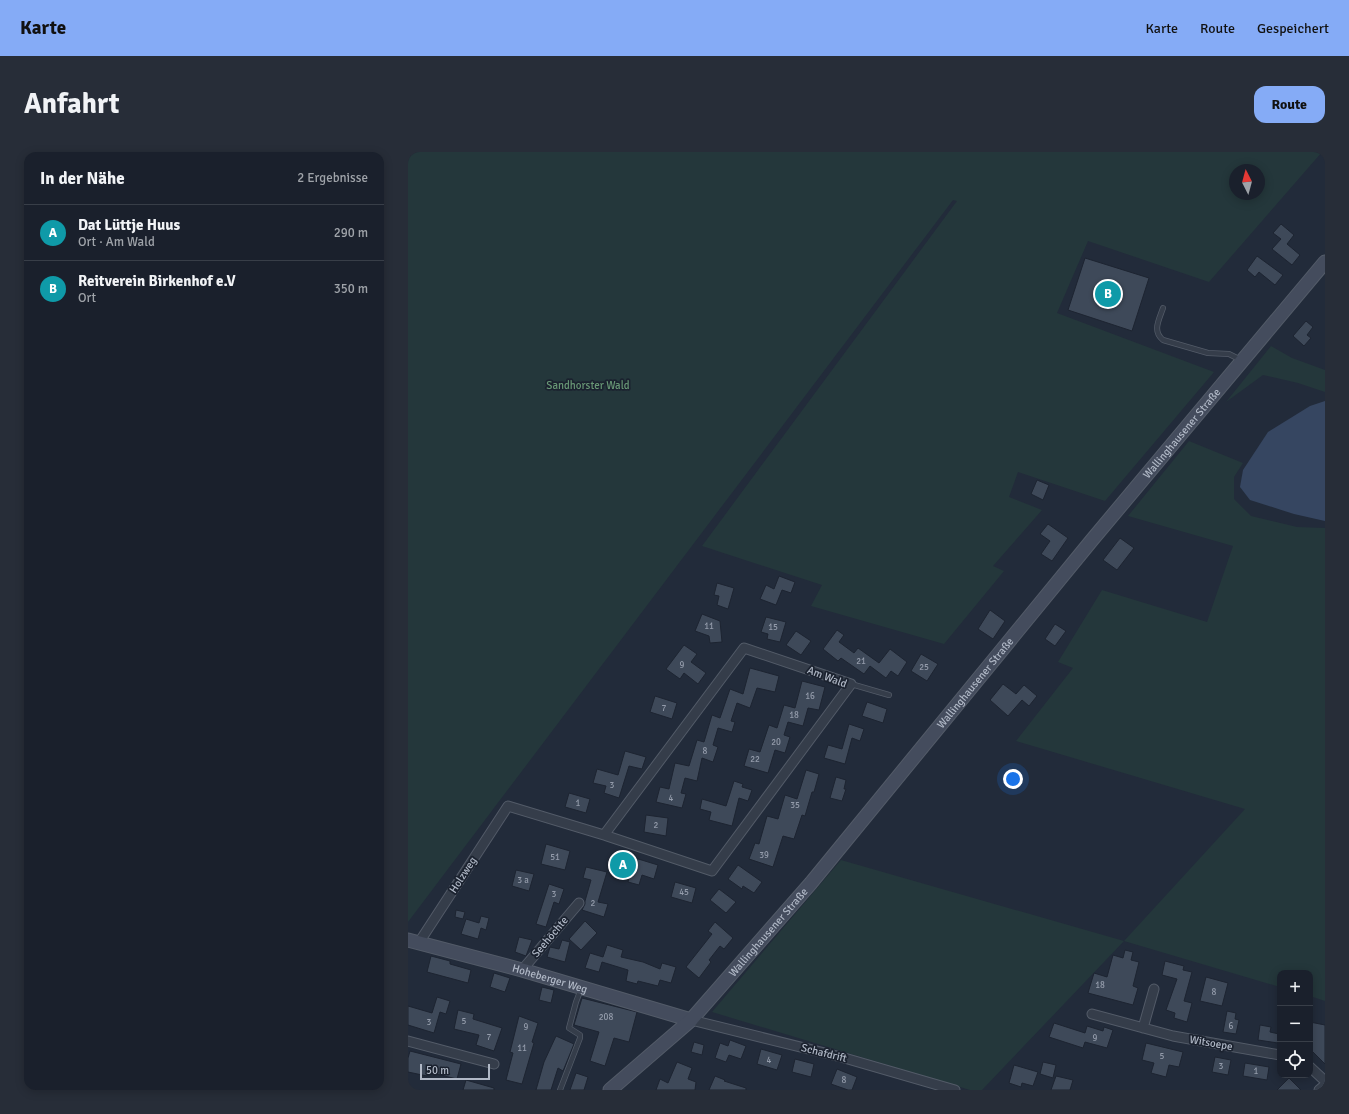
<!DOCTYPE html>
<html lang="de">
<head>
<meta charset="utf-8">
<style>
  body { margin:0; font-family:Signika,sans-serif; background:#272d38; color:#f1f3f6 }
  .controls { position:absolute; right:12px; bottom:12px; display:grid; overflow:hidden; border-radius:8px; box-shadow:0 2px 10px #0003 }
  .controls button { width:36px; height:36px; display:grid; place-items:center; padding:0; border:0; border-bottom:1px solid #383e48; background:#1a202c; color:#f1f3f6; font:20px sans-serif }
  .compass { position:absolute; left:821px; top:12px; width:36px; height:36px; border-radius:50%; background:#1a202c; box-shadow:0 2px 10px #0003; rotate:354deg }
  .scale { position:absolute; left:12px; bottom:10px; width:70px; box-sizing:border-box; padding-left:4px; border:2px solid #b0b8c6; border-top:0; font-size:11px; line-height:14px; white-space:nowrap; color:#b0b8c6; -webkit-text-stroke:3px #1b222f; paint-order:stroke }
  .you { position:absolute; left:605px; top:627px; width:14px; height:14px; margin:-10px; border:3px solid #fff; border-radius:50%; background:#1a73e8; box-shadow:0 0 0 6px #1a73e833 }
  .badge { display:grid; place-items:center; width:26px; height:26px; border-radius:50%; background:#85abf6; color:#fff; font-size:13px; font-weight:700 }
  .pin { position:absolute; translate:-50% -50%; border:2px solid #fff; box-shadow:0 1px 4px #0006 }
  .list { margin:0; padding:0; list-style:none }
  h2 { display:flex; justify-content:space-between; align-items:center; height:52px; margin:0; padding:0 16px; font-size:17px }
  h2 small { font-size:13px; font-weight:400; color:#9fa3a9 }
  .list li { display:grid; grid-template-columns:26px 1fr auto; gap:12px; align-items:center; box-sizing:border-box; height:56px; padding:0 16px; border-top:1px solid #383e48 }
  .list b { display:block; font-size:15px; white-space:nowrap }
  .list p { margin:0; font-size:13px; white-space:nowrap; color:#9fa3a9 }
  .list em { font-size:13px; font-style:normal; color:#9fa3a9 }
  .icon { flex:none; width:22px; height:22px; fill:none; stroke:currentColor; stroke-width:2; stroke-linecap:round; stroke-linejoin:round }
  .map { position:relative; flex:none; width:917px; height:938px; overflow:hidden; border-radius:12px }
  header { display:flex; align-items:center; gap:24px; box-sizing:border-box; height:56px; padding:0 20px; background:#85abf6; color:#111 }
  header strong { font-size:19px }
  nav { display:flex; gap:22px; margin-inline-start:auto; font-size:14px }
  .intro { display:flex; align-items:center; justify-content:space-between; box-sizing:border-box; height:96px; padding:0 24px }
  h1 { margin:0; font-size:28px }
  .button { padding:10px 18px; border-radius:12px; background:#85abf6; color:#111; font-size:14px; font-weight:700 }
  main { display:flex; gap:24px; padding:0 24px }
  aside { flex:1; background:#1a202c; border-radius:12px; box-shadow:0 2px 10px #0003 }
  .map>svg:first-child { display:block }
  .green { fill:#24373b; fill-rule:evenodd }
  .water { fill:#364661 }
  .building { fill:#3e4959; stroke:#1d2431 }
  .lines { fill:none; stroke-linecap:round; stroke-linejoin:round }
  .lane-casing { stroke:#535b68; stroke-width:6 }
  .street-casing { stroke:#535b68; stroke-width:11 }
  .secondary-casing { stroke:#535b68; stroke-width:15 }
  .lane { stroke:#353d4a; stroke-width:4.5 }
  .street { stroke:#353d4a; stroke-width:9 }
  .secondary { stroke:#444c5d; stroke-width:13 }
  .labels { text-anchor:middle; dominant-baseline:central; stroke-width:3.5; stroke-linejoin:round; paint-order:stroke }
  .number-label { font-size:9px; fill:#949cab }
  .park-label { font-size:11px; fill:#689775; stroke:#1b222f }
  .street-label { font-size:11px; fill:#b0b8c6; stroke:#1b222f }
</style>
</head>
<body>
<header>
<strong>Karte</strong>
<nav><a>Karte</a><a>Route</a><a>Gespeichert</a></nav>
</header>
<div class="intro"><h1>Anfahrt</h1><a class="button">Route</a></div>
<main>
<aside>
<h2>In der Nähe<small>2 Ergebnisse</small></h2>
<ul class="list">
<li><span class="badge" style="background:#0f9aa8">A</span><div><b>Dat Lüttje Huus</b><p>Ort · Am Wald</p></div><em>290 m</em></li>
<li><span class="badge" style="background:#0f9aa8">B</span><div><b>Reitverein Birkenhof e.V</b><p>Ort</p></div><em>350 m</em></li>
</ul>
</aside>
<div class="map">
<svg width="917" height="938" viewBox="0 0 917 938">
  <rect width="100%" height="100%" fill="#222b3a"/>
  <path class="green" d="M0 0H914L801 130 680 89 649 161 806 220 697 349 610 320 601 345 634 358 585 414 596 419 536 492 403 454 414 433 294 394 549 49 545 48 0 770ZM827 18H851V42H827Z
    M863 194 884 206 917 218V240L890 231 855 223 818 250Z
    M781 289 835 311 826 325V347L843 364 889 375 917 376V849L902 844V821H872V835L716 789 574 938H562L304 860 433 708 716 789 837 657 608 589 665 516 650 510 694 438 799 470 825 394 720 364Z"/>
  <path class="water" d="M917 249V369L886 362 842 348 832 335 835 318 860 280 902 254Z"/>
  <path class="building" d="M873 72 886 83 879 92 892 103 884 113 864 97 873 87 865 81Z
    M849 104 875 123 867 133 851 120 847 125 839 118Z
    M677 106 741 126 724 179 660 158Z
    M898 169 905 175 899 183 903 186 896 194 885 184Z
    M629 328 641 333 635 348 623 342Z
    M640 372 660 386 644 409 633 402 642 389 632 382Z
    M712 386 726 396 709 418 695 408Z
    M371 424 387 430 383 441 374 438 368 453 352 447 358 433 366 437Z
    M309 431 326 436 320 457 309 453 311 444 306 443Z
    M582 458 597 469 585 487 570 477Z
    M294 462 312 469 314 490 302 491 301 484 287 479Z
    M358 465 378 470 372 490 359 487 360 482 353 480Z
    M647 472 658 479 647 494 637 487Z
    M429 478 436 483 431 490 446 501 450 496 471 511 482 497 499 510 490 524 483 519 478 526 462 514 456 522 433 506 430 509 415 497Z
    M388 479 403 489 393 503 378 493Z
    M276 493 289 502 283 510 298 521 290 532 276 521 272 527 258 517Z
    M513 502 530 512 519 529 503 519Z
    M342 516 371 524 367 540 349 536 342 556 329 551 323 569 327 570 324 580 310 576 305 593 310 595 305 610 294 606 289 629 277 626 273 641 278 642 274 656 248 650 252 635 261 637 267 611 281 614 289 588 296 590 304 563 312 566 322 537 335 542Z
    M394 529 417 535 411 558 400 556 395 574 380 570 376 583 382 585 377 601 367 598 360 621 336 614 341 597 352 600 361 573 369 576 376 553 387 556Z
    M595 532 608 542 616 533 629 544 621 554 614 548 600 564 582 548Z
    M247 544 269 551 264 567 242 560Z
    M459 550 479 557 475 571 454 564Z
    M441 572 456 577 452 589 444 586 437 612 416 606 420 593 434 597Z
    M217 599 238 605 234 617 221 614 211 646 196 641 198 634 185 631 189 617 210 623Z
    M398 618 411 622 406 640H404L397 664 394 663 386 687 375 684 365 715 341 707 347 691 351 692 359 664 370 667 377 643 389 647Z
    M428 625 438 628 436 637H438L434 649 422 646Z
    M326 629 335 632 334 635 344 638 340 649 331 646 324 674 301 668 303 660 292 657 294 647 318 654Z
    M161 641 182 647 178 661 157 655Z
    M238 663 260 666 258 684 236 680Z
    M138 692 162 699 157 718 133 712Z
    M213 706 226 710 227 706 250 713 246 727 234 723 231 733 220 730 222 722 209 717Z
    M330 713 354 730 346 741 335 734 334 737 320 727Z
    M178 715 199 720 190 750 200 752 196 765 174 758 177 752V749L183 728 175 726Z
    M108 718 126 722 121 739 104 734Z
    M267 730 288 736 284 751 263 745Z
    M141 732 156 737 151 752 146 750 138 775 128 772Z
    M311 737 328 750 318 761 302 748Z
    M48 758 57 760 55 767 47 765Z
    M73 764 81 766 78 778 73 776 70 787 53 782 58 767 71 771Z
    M177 769 189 781 173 798 161 787Z
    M307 770 325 786 316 797 312 794 301 808 303 810 291 826 278 815 304 782 300 779Z
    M111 785 124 788 118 804 107 800Z
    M154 788 162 790 157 810 139 805 142 795 151 797Z
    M199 793 215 798 213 805 235 810 252 817 254 811 268 815 263 831 252 828 250 834 230 829 229 832 218 829 220 818 194 810 191 820 177 816 182 801 195 805Z
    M717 798 725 800 723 808 731 810 725 834 730 836 725 853 680 841 686 821 699 825 705 803 715 806Z
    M23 804 42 809V812L63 818 60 831 19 820Z
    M757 809 776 814 775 818 784 820 776 849 784 851 779 870 766 866 767 861 758 858 769 827 754 823Z
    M86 821 102 826 97 840 82 835Z
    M798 825 820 831 814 854 792 849Z
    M134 835 146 838 143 851 131 848Z
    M29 845 42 849 38 862 32 860 26 881 0 873V854L24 861Z
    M174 846 229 860 221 890 206 886 197 914 182 909 191 880 166 873Z
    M50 858 66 862 65 867 94 876 86 899 68 893 71 883 46 877Z
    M819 859 828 861 827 867 831 868 828 882 815 880Z
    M111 864 130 871 124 890 126 891 114 932 98 928 105 901 102 900Z
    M902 870 917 873V912L902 897Z
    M646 871 677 881 679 874 695 879 696 875 705 878 699 896 677 890 675 896 641 885Z
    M852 873 863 875 862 880 871 882 870 891 850 888Z
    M148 884 166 892 155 919 150 916 143 938H128L136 910Z
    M322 888 338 894 333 907 321 903 318 910 307 906 312 891 320 894Z
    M286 890 296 893 294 903 283 900Z
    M738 891 775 900 771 915 761 913 758 925 743 921 746 911 734 908Z
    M353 897 374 903 369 918 349 912Z
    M2 899 53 912 49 927 20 920 19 924 0 920V906Z
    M807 905 823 908 820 923 804 920Z
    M387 907 406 912 403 925 384 920Z
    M269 910 284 916 280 927 288 930 287 938H248L252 927 260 931Z
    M635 910 648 913 645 926 632 922Z
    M837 911 861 915 859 928 835 924Z
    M606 913 630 920 625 934 614 931 613 935 601 931Z
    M429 917 449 925 444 938H440L423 932Z
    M168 921 180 925 176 938H162Z
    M307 924 317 928 316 929 338 936V938H301Z
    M648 924 665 928 662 938H643Z
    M881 926 893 938H869Z
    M58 928 86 936V938H55Z"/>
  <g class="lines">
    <defs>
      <path id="lane" d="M755 156C751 168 744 179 755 188L800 201 821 202 833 208
        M443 532 481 543
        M152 938 172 886V883L161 876 168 850 173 837"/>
      <path id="street" d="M10 792 100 654 196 683 304 719 443 532 336 496 196 683
        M114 818 171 751
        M684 862 765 884 872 903
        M283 868 433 905 547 938
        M735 876 746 837
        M0 889 86 912
        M902 915 917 929
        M911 938 917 933"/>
      <g id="secondary">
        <path id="s1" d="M0 788 114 818 283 868"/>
        <path id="s2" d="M202 938 283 868 403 731 684 388 917 110"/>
      </g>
    </defs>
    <use href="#lane" class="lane-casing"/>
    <use href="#street" class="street-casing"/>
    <use href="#secondary" class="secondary-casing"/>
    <use href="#lane" class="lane"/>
    <use href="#street" class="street"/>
    <use href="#secondary" class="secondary"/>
  </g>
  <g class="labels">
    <g class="number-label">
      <text x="301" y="474">11</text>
      <text x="365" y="475">15</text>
      <text x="453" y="509">21</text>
      <text x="274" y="513">9</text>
      <text x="516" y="515">25</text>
      <text x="402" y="544">16</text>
      <text x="256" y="556">7</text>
      <text x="386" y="563">18</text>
      <text x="368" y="590">20</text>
      <text x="297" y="599">8</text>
      <text x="347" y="607">22</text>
      <text x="204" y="633">3</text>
      <text x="263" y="646">4</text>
      <text x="170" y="651">1</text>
      <text x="387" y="653">35</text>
      <text x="248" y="673">2</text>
      <text x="356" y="703">39</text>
      <text x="147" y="705">51</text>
      <text x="115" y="728">3 a</text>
      <text x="276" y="740">45</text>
      <text x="146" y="742">3</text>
      <text x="185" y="751">2</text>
      <text x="692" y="833">18</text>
      <text x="806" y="840">8</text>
      <text x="198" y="865">208</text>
      <text x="56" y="869">5</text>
      <text x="21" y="870">3</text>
      <text x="823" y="874">6</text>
      <text x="118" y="875">9</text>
      <text x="81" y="885">7</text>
      <text x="687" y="886">9</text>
      <text x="114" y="896">11</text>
      <text x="754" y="904">5</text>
      <text x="361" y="908">4</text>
      <text x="813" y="914">3</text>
      <text x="848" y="919">1</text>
      <text x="436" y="928">8</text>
    </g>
    <g class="park-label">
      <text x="180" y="233">Sandhorster Wald</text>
    </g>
    <g class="street-label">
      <text stroke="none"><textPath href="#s2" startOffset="872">Wallinghausener Straße</textPath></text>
      <text transform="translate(419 525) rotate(21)">Am Wald</text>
      <text stroke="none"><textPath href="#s2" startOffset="548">Wallinghausener Straße</textPath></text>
      <text transform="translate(55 723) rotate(-57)">Holzweg</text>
      <text stroke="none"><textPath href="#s2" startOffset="224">Wallinghausener Straße</textPath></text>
      <text transform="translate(142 785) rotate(-50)">Seehöchte</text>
      <text stroke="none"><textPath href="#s1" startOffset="147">Hoheberger Weg</textPath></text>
      <text transform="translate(803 891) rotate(10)">Witsoepe</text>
      <text transform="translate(416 901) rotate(14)">Schafdrift</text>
    </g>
  </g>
</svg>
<div class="controls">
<button>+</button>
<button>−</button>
<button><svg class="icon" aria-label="locate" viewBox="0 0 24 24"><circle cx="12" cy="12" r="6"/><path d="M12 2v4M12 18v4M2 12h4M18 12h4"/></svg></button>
</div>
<svg class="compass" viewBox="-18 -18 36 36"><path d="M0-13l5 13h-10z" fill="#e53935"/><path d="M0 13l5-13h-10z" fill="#9fa3a9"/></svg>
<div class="scale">50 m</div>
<div class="you"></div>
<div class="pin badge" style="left:215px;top:713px;background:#0f9aa8">A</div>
<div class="pin badge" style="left:700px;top:142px;background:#0f9aa8">B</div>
</div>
</main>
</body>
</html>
